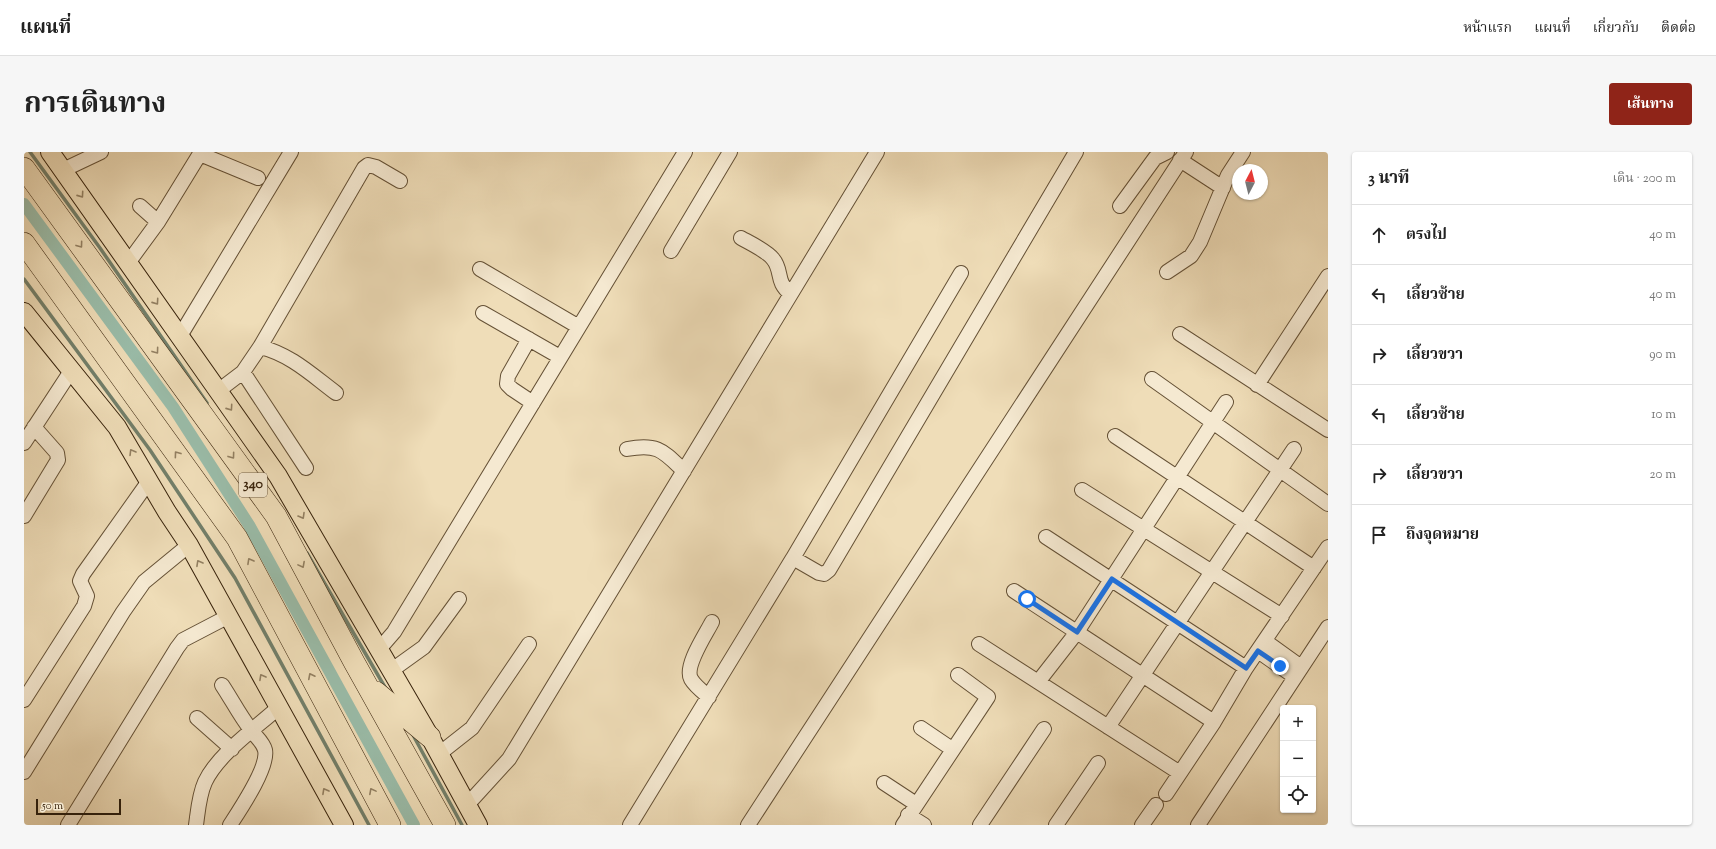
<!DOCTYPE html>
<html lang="th">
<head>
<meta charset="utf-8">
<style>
  body { margin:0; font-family:"Sorts Mill Goudy","Noto Serif Thai",serif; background:#f6f6f6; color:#222 }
  .controls { position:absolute; right:12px; bottom:12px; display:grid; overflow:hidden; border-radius:4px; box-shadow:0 1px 3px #0004 }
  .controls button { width:36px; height:36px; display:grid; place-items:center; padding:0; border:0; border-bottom:1px solid #e0e0e0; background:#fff; color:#222; font:20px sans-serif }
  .compass { position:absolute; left:1208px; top:12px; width:36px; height:36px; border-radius:50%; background:#fff; box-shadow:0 1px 3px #0004; rotate:7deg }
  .scale { position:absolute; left:12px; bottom:10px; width:85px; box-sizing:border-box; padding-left:4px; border:2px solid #37220b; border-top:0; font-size:11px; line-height:14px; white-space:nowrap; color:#37220b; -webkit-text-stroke:3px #f5e9d1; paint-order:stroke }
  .stop { position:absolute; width:12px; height:12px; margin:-9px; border:3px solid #1a73e8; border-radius:50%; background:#fff }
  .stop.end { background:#1a73e8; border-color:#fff; box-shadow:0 1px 4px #0008 }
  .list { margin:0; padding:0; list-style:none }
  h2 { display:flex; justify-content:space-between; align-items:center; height:52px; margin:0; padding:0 16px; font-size:17px }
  h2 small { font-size:13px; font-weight:400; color:#767676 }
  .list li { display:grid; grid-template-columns:26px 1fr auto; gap:12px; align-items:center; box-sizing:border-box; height:60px; padding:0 16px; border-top:1px solid #e0e0e0 }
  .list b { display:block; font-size:15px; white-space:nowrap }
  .list em { font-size:13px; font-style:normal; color:#767676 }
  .icon { flex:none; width:22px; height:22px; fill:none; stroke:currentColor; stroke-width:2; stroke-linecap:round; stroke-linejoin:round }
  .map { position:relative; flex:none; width:1304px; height:673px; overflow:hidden; border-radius:4px }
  header { display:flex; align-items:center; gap:24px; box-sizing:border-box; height:56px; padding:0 20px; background:#fff; border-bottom:1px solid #e0e0e0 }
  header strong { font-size:19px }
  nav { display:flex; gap:22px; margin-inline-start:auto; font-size:14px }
  .intro { display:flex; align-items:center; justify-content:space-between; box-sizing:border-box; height:96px; padding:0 24px }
  h1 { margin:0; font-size:28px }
  .button { padding:10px 18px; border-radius:4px; background:#8f2418; color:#fff; font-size:14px; font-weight:700 }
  main { display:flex; gap:24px; padding:0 24px }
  aside { flex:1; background:#fff; border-radius:4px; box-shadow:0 1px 3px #0004 }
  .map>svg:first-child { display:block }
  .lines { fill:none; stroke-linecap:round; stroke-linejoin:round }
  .stream { stroke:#727f6a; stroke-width:3.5 }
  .canal { stroke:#9abdaa; stroke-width:12 }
  .minor-casing { stroke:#655136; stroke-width:16 }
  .major-casing { stroke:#37220b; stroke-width:20 }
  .highway-casing { stroke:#37220b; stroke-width:22 }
  .minor { stroke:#f5e9d1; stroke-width:14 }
  .major { stroke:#efddb8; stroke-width:18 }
  .highway { stroke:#efddb8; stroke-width:21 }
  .oneway { stroke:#938062 }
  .route { stroke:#1a73e8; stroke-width:5 }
  .labels { text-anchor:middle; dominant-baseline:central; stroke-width:3; stroke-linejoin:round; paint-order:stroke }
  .shield { fill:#f5e9d1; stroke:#705e46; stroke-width:1 }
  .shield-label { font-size:14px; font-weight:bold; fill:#37220b }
</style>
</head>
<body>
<header>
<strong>แผนที่</strong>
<nav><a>หน้าแรก</a><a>แผนที่</a><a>เกี่ยวกับ</a><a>ติดต่อ</a></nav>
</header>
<div class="intro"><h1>การเดินทาง</h1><a class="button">เส้นทาง</a></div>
<main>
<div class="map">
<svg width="1304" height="673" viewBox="0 0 1304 673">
  <rect width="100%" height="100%" fill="#efddb8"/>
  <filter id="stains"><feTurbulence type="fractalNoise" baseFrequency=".005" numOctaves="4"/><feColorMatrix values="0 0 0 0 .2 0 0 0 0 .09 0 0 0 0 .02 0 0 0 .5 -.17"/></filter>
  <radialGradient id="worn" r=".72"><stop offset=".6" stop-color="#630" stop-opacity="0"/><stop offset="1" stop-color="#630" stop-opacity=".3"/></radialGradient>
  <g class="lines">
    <path class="stream" d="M6 0 76 96 183 251
      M0 127 126 298 211 426 345 673
      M283 401 362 537
      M389 583 438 673"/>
    <path class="canal" d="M0 52 149 255 225 373 390 673"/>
    <defs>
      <path id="minor" d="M176 2 234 26
        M1156 8 1199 36
        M39 18 77 0
        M116 54 134 70
        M1096 54 1131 6 1143 0
        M717 86C726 91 743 99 749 107 759 119 751 130 767 142
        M647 99 706 0
        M104 111 134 70 177 0
        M456 117 555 175
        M1143 120 1167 104 1176 90 1204 23 1219 0
        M459 161 536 205
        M1156 182 1304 278
        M156 184 267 0
        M505 187 484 224 483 232 488 237 509 251
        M236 195 340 16 344 13 352 15 376 29
        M219 220 282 316
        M1128 227 1304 352
        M1233 233 1304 124
        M194 239 219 220 236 195C266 202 288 223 312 241
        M1091 284 1290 416
        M0 291 47 219
        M603 297C634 291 639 299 660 319
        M1058 338 1258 464
        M0 364 34 308 33 301 10 275
        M1022 385 1222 516
        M769 406 937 121
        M990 439 1190 570
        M1241 489 1277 515
        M955 492 1156 621
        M357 495 370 480 661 0
        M1234 499 1271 525
        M368 518 400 495 435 447
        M1014 530 1053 480 1202 250
        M198 533C208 548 216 564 227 578 231 584 239 590 241 598 245 615 215 659 206 673
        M685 545C679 540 671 534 667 527 660 514 682 482 688 470
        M0 548 60 454 63 444 56 429 59 422 125 329
        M173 566 208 597
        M1084 575 1270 297
        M897 576 928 597
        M415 602 448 576 505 492
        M0 620 99 460 120 430 165 393
        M860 631 892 652
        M1142 642 1190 570 1222 516 1304 395
        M443 653 485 607 853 0
        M884 663 900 673
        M44 673 153 496 159 488 205 464
        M172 673C174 659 175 643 181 630 194 602 232 576 255 555
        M606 673 769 406 795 421 800 422 805 418 1052 0
        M724 673 1162 0
        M879 673 964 545 934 523
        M956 673 1020 577
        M1032 673 1074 611
        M1118 673 1132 653
        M1174 673 1304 475"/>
      <path id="major" d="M26 0 254 324 406 585 454 673
        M0 160 93 275 143 360 165 393 320 673"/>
      <path id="highway" d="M0 16 252 364 330 510 421 673
        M0 91 213 386 366 673
        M352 540 406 585"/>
    </defs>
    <use href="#minor" class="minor-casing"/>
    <use href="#major" class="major-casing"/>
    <use href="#highway" class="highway-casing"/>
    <use href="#minor" class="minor"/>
    <use href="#major" class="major"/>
    <use href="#highway" class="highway"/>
  </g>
  <defs><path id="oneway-chevron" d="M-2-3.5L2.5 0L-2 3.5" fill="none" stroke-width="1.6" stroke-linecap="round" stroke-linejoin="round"/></defs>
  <g class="oneway">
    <use href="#oneway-chevron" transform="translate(57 43) rotate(55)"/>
    <use href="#oneway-chevron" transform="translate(56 93) rotate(54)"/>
    <use href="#oneway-chevron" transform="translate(132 150) rotate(55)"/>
    <use href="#oneway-chevron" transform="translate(132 199) rotate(54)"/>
    <use href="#oneway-chevron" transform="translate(206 256) rotate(55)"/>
    <use href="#oneway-chevron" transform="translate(108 300) rotate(-121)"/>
    <use href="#oneway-chevron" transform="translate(153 302) rotate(-126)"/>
    <use href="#oneway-chevron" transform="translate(208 304) rotate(54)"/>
    <use href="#oneway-chevron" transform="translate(278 364) rotate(60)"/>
    <use href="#oneway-chevron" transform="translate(226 409) rotate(-119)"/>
    <use href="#oneway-chevron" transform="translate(175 411) rotate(-119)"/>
    <use href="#oneway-chevron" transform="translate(278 413) rotate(62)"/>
    <use href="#oneway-chevron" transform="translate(287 524) rotate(-117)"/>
    <use href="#oneway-chevron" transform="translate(238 525) rotate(-119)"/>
    <use href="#oneway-chevron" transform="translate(301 639) rotate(-119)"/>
    <use href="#oneway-chevron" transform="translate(348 639) rotate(-118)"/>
  </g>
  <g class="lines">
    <path class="route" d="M1003 447 1053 480 1088 427 1222 516 1234 499 1256 514"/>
  </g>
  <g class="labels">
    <rect class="shield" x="215" y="321" width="28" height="24" rx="3"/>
    <g class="shield-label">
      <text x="229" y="333">340</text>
    </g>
  </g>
  <rect width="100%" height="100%" filter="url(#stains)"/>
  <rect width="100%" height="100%" fill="url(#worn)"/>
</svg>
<div class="controls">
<button>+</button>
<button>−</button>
<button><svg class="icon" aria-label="locate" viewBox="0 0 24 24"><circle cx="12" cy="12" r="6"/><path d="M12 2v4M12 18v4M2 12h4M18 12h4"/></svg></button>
</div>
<svg class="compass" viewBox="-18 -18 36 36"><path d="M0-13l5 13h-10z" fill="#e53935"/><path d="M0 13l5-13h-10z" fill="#767676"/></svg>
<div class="scale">50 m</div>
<div class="stop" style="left:1003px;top:447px"></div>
<div class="stop end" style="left:1256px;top:514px"></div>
</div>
<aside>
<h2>3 นาที<small>เดิน · 200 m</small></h2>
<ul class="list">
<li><svg class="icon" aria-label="ahead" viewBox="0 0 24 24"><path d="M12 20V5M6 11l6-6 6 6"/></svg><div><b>ตรงไป</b></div><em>40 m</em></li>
<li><svg class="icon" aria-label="left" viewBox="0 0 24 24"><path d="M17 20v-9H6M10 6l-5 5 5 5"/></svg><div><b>เลี้ยวซ้าย</b></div><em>40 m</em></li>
<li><svg class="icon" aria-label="right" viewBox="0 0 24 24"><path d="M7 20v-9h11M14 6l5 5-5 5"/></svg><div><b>เลี้ยวขวา</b></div><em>90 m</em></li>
<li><svg class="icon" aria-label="left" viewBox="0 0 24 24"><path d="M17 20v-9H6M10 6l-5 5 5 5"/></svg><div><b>เลี้ยวซ้าย</b></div><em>10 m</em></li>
<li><svg class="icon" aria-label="right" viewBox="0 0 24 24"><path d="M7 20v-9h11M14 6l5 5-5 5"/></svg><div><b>เลี้ยวขวา</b></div><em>20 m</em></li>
<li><svg class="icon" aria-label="arrive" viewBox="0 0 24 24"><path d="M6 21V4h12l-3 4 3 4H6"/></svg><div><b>ถึงจุดหมาย</b></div></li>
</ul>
</aside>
</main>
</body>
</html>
